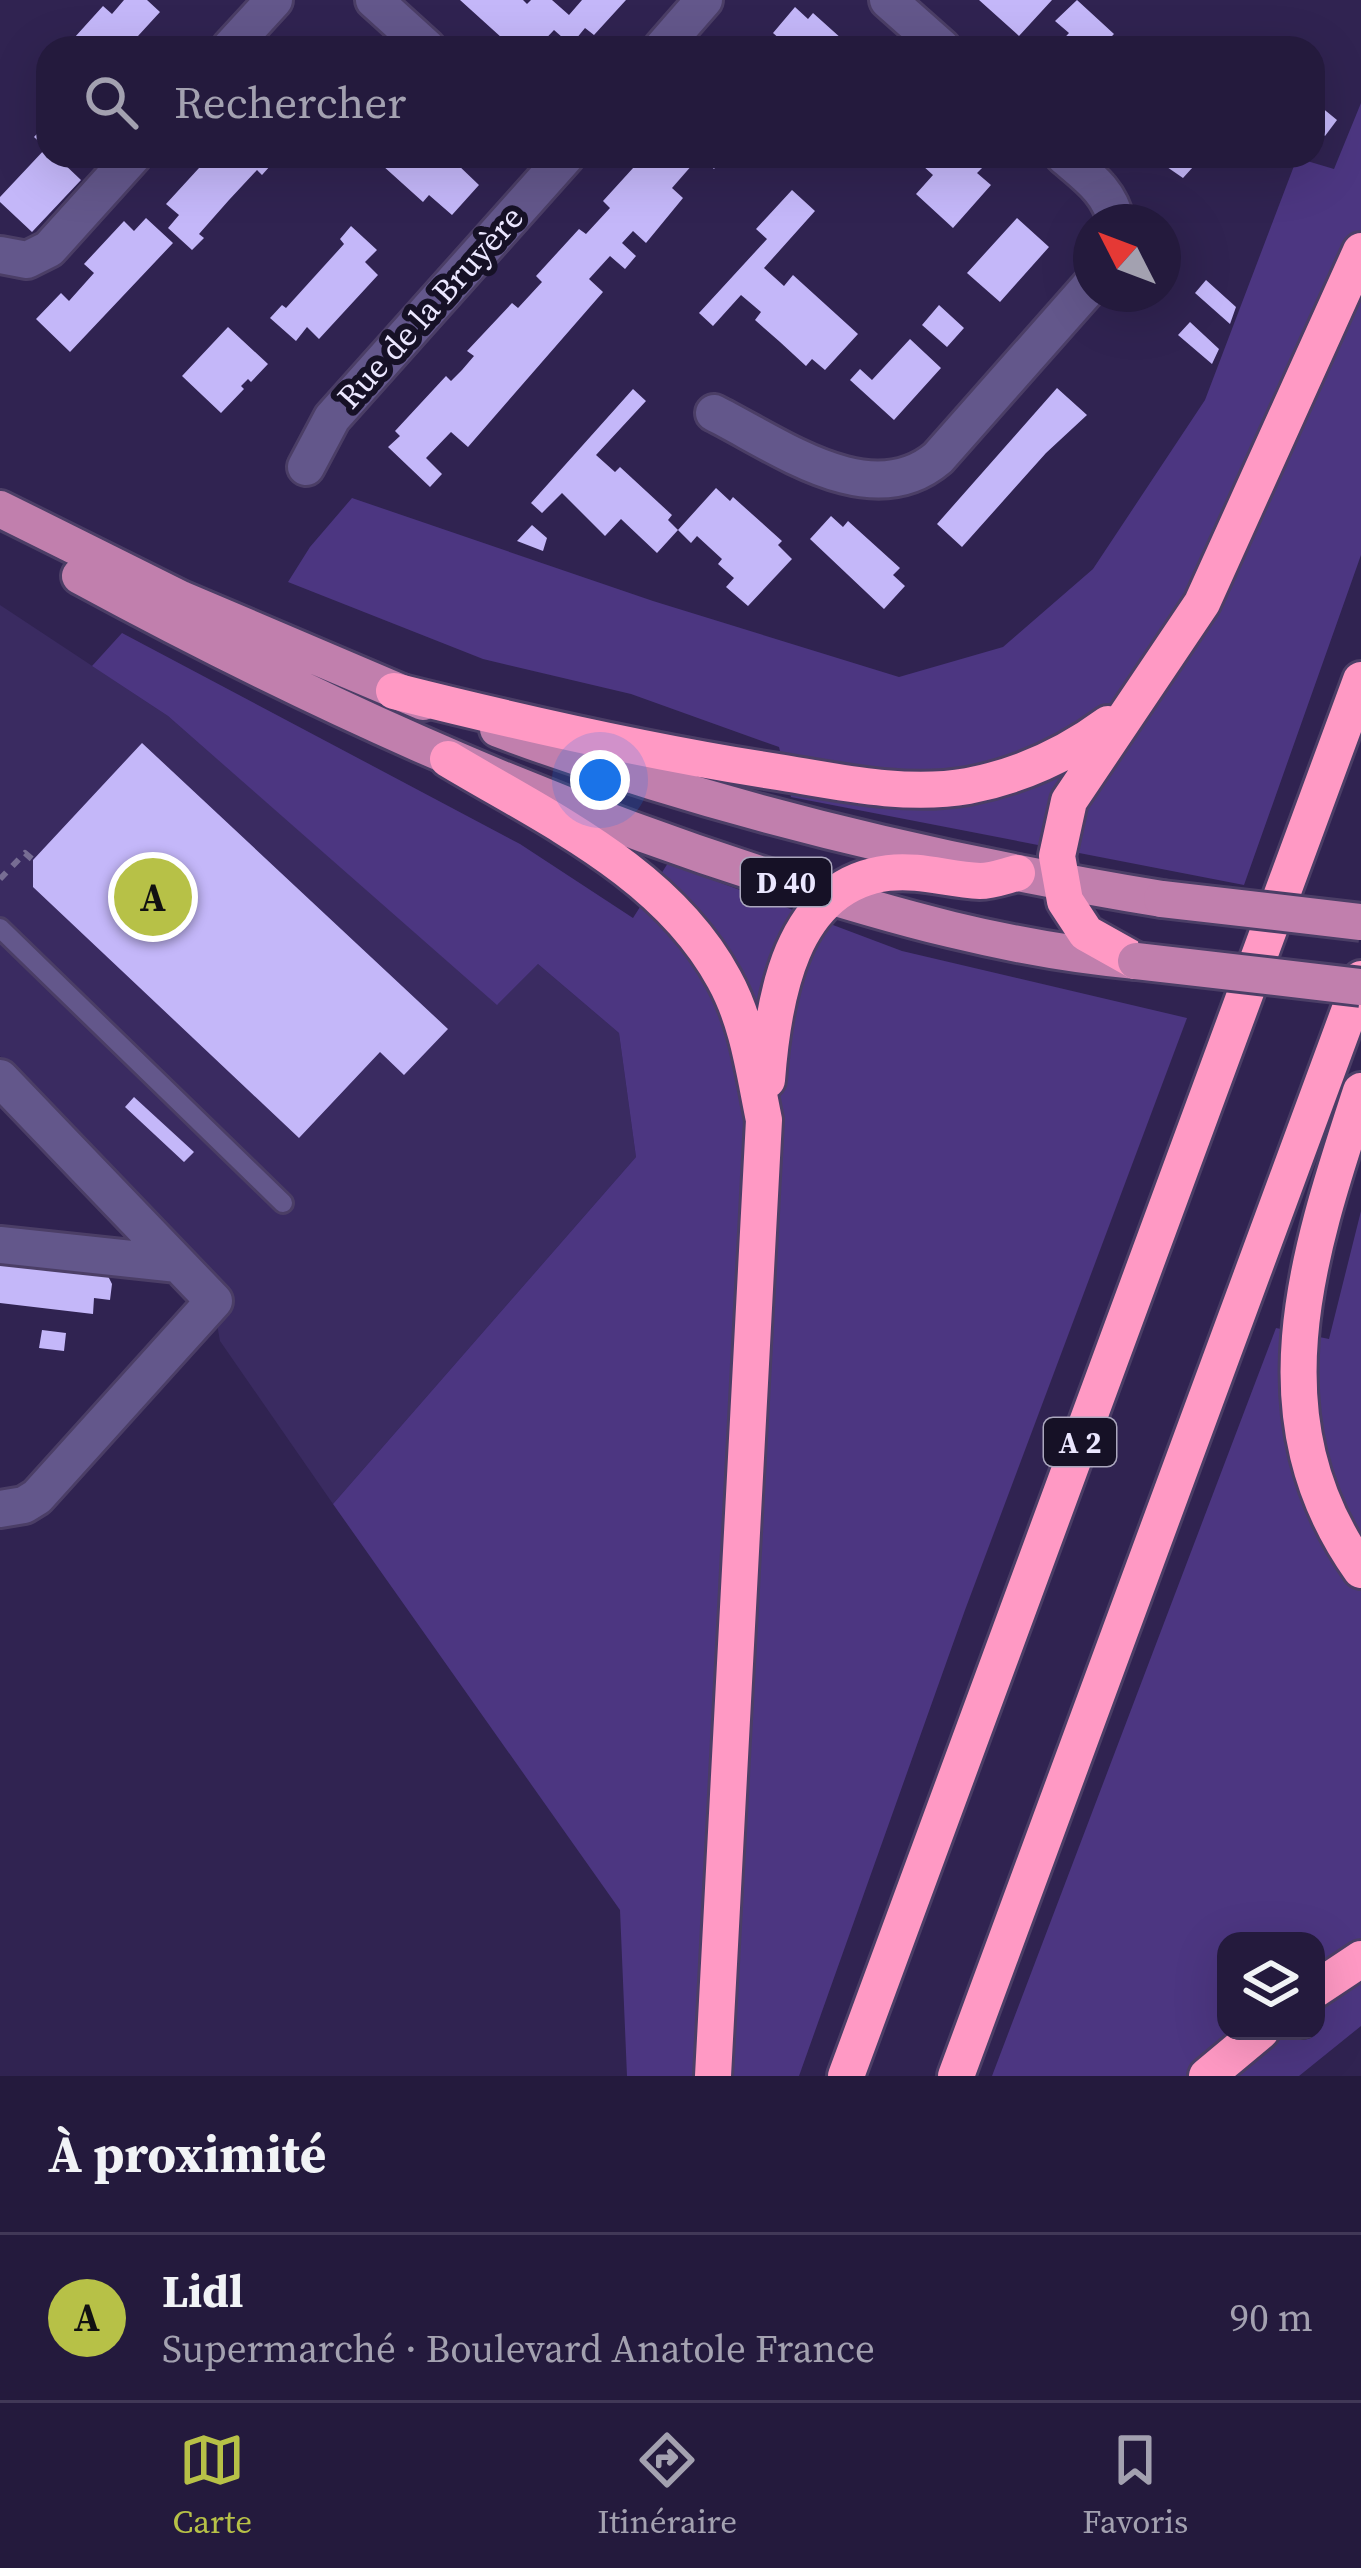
<!DOCTYPE html>
<html lang="fr">
<head>
<meta charset="utf-8">
<style>
  body { margin:0; font-family:"Source Serif 4",serif; background:#2c2344; color:#f1f3f6 }
  .controls { position:absolute; right:36px; bottom:36px; display:grid; overflow:hidden; border-radius:24px; box-shadow:0 12px 48px #0002 }
  .controls button { width:108px; height:108px; display:grid; place-items:center; padding:0; border:0; border-bottom:3px solid #413857; background:#241a3d; color:#f1f3f6; font:60px sans-serif }
  .compass { position:absolute; left:1073px; top:204px; width:108px; height:108px; border-radius:50%; background:#241a3d; box-shadow:0 12px 48px #0002; rotate:312deg }
  .you { position:absolute; left:600px; top:780px; width:42px; height:42px; margin:-30px; border:9px solid #fff; border-radius:50%; background:#1a73e8; box-shadow:0 0 0 18px #1a73e833 }
  .badge { display:grid; place-items:center; width:78px; height:78px; border-radius:50%; background:#b7c147; color:#111; font-size:39px; font-weight:700 }
  .pin { position:absolute; translate:-50% -50%; border:6px solid #fff; box-shadow:0 3px 12px #0006 }
  .list { margin:0; padding:0; list-style:none }
  h2 { display:flex; justify-content:space-between; align-items:center; height:156px; margin:0; padding:0 48px; font-size:51px }
  h2 small { font-size:39px; font-weight:400; color:#a3a1b0 }
  .list li { display:grid; grid-template-columns:78px 1fr auto; gap:36px; align-items:center; box-sizing:border-box; height:168px; padding:0 48px; border-top:3px solid #413857 }
  .list b { display:block; font-size:45px; white-space:nowrap }
  .list p { margin:0; font-size:39px; white-space:nowrap; color:#a3a1b0 }
  .list em { font-size:39px; font-style:normal; color:#a3a1b0 }
  .icon { flex:none; width:66px; height:66px; fill:none; stroke:currentColor; stroke-width:2; stroke-linecap:round; stroke-linejoin:round }
  .map { position:relative; flex:none; width:1361px; height:2076px; overflow:hidden }
  .search { position:absolute; background:#241a3d; box-shadow:0 12px 48px #0002; left:36px; right:36px; top:36px; height:132px; display:flex; align-items:center; gap:30px; box-sizing:border-box; padding:0 42px; border-radius:36px; color:#a3a1b0; font-size:45px }
  .sheet { height:324px; background:#241a3d }
  nav { display:flex; justify-content:space-around; align-items:center; box-sizing:border-box; height:168px; border-top:3px solid #413857; background:#241a3d; font-size:33px; color:#a3a1b0 }
  nav a { display:grid; justify-items:center; gap:6px }
  nav .on { color:#b7c147 }
  .map>svg:first-child { display:block }
  .built { fill:#3a2b61 }
  .green { fill:#4c3681; fill-rule:evenodd }
  .building { fill:#c4b7f9 }
  .lines { fill:none; stroke-linecap:round; stroke-linejoin:round }
  .lane-casing { stroke:#4b3e66; stroke-width:24 }
  .street-casing { stroke:#4b3e66; stroke-width:42 }
  .primary-casing { stroke:#4b3e66; stroke-width:42 }
  .highway-casing { stroke:#4b3e66; stroke-width:42 }
  .path { stroke:#776d93; stroke-width:6; stroke-dasharray:9 9; stroke-linecap:butt }
  .lane { stroke:#63578b; stroke-width:18 }
  .street { stroke:#63578b; stroke-width:36 }
  .primary { stroke:#c17fad; stroke-width:36 }
  .highway { stroke:#ff99c4; stroke-width:36 }
  .primary-bridge-casing { stroke:#4b3e66; stroke-width:42; stroke-linecap:butt }
  .primary-bridge { stroke:#c17fad; stroke-width:36 }
  .labels { text-anchor:middle; dominant-baseline:central; stroke-width:12; stroke-linejoin:round; paint-order:stroke }
  .shield { fill:#161126; stroke:#aba7be; stroke-width:3 }
  .shield-label { font-size:30px; font-weight:bold; fill:#ebe7ff }
  .street-label { font-size:33px; fill:#ebe7ff; stroke:#161126 }
</style>
</head>
<body>
<div class="map">
<svg width="1361" height="2076" viewBox="0 0 1361 2076">
  <rect width="100%" height="100%" fill="#302351"/>
  <path class="built" d="M0 605 168 716 498 1004 538 964 619 1033 636 1157 333 1504 220 1341 207 1269 0 1056Z"/>
  <path class="green" d="M1361 103V555L1244 885 791 797 779 747 631 694 483 659 288 582 310 547 352 498 653 601 899 677 1003 647 1093 569 1205 400 1297 158 1334 169Z
    M122 633 520 844 633 918 668 863 902 951 1187 1018 965 1610 799 2076H627L620 1910 333 1504 636 1157 619 1033 538 964 497 1005 168 716 92 666Z
    M1361 1211V2026L1299 2076H992L1276 1328 1329 1339ZM1226 1941H1316V2031H1226Z"/>
  <path class="building" d="M124 0H147L160 12 127 48H65L103 6 112 14Z
    M460 0H523L527 4 531 0H552L569 15 582 0H626L594 35 585 28 571 45 554 30 537 48H513Z
    M979 0H1052L1019 36Z
    M1077 0 1114 34 1109 39 1119 48H1055L1069 33 1055 21Z
    M795 7 808 19 813 13 852 48H790L773 33Z
    M1315 102 1337 120 1325 136 1313 127Z
    M48 122V156H66L61 161 81 180 32 232 0 202V197L46 148 34 137Z
    M210 156H279L262 175 257 170 229 200 199 234 204 238 192 250 168 228 179 215 166 204Z
    M372 156H458L462 159 457 164 479 185 452 215 429 195 423 202Z
    M644 156 653 160 657 156H725L714 169 700 156 672 188 683 198 646 243 633 231 622 243 636 256 625 269 610 256 589 279 603 292 468 447 451 432 426 458 442 474 430 487 388 447 400 436 395 431 446 376 451 381 462 370 474 356 467 351 512 303 518 308 542 282 536 276 579 229 586 234 610 208 603 201Z
    M912 156H971L983 167 977 173 991 185 953 228 916 194 933 175Z
    M1151 156H1203L1183 178Z
    M792 190 815 211 764 268 784 286 793 275 858 334 825 370 812 359 806 366 780 342 755 320 761 312 741 295 713 326 699 313 767 239 756 229Z
    M146 218 173 243 70 352 36 319 61 293 69 301 94 273 84 264 124 221 134 231Z
    M1017 218 1049 247 1000 302 967 273Z
    M351 226 377 250 365 262 378 275 319 339 307 327 296 341 270 318 282 305 286 308 344 244 340 239Z
    M1206 280 1236 307 1230 324 1195 293Z
    M939 305 964 328 947 347 922 325Z
    M1190 322 1219 349 1212 364 1178 335Z
    M228 327 268 364 251 382 248 379 241 386 244 389 221 413 182 376Z
    M910 339 941 368 894 420 850 380 860 369 872 380Z
    M1057 388 1087 415 1046 453 962 547 937 524Z
    M633 389 646 401 596 455 615 472 620 467 672 515 668 520 678 530 716 488 730 501 733 497 782 541 778 545 792 559 748 606 726 587 734 578 718 564 722 559 697 536 691 543 678 530 657 553 621 519 605 536 562 493 542 513 531 503Z
    M831 516 843 527 848 521 900 568 893 575 905 586 884 609 810 539Z
    M532 525 547 538 543 551 517 541Z
    M142 743 448 1029 404 1075 380 1052 299 1138 33 887V860Z
    M134 1097 194 1152 184 1162 125 1107Z
    M0 1261 107 1274 112 1284 110 1300 94 1298 93 1314 0 1303Z
    M42 1330 66 1333 64 1351 39 1348Z"/>
  <g class="lines">
    <defs>
      <path id="lane" d="M0 928 283 1203"/>
      <path id="street" d="M374 0 427 48
        M888 0 942 48
        M230 48 274 0
        M662 48 704 0
        M1064 156C1087 176 1110 191 1116 222
        M0 255 27 260 49 249 133 156
        M714 413C778 445 871 515 938 458L1091 285
        M306 467 332 418 566 156
        M0 1078 214 1301 37 1497 24 1505 0 1509
        M0 1245 178 1264"/>
      <path id="primary" d="M0 509 181 599 423 702
        M80 576C303 697 530 801 772 878 891 916 1011 950 1136 961
        M498 729C712 809 937 862 1162 899"/>
      <path id="highway" d="M394 691C521 723 648 752 778 772 839 782 906 797 968 786 1020 776 1066 755 1108 724
        M448 759C548 819 667 873 724 979 748 1022 754 1072 764 1120L713 2076
        M1136 961 1086 933 1065 901 1057 856 1069 801 1202 603 1361 251
        M767 1080C773 1001 790 885 888 873 920 869 949 880 980 881 992 881 1005 876 1017 873
        M1361 1091C1308 1253 1252 1417 1361 1570
        M1316 1989 1361 1959
        M846 2076 1361 680
        M956 2076 1361 979
        M1207 2076 1261 2031"/>
    </defs>
    <use href="#lane" class="lane-casing"/>
    <use href="#street" class="street-casing"/>
    <use href="#primary" class="primary-casing"/>
    <use href="#highway" class="highway-casing"/>
    <path class="path" d="M0 879 25 853 33 860"/>
    <use href="#lane" class="lane"/>
    <use href="#street" class="street"/>
    <use href="#primary" class="primary"/>
    <use href="#highway" class="highway"/>
    <defs>
      <path id="primary-bridge" d="M1162 899 1361 922
        M1136 961 1361 987"/>
    </defs>
    <use href="#primary-bridge" class="primary-bridge-casing"/>
    <use href="#primary-bridge" class="primary-bridge"/>
  </g>
  <g class="labels">
    <g class="shield">
      <rect x="741" y="858" width="90" height="48" rx="9"/>
      <rect x="1044" y="1418" width="72" height="48" rx="9"/>
    </g>
    <g class="shield-label">
      <text x="786" y="882">D 40</text>
      <text x="1080" y="1442">A 2</text>
    </g>
    <g class="street-label">
      <text transform="translate(430 307) rotate(-48)">Rue de la Bruyère</text>
    </g>
  </g>
</svg>
<div class="controls">
<button><svg class="icon" aria-label="layers" viewBox="0 0 24 24"><path d="M12 4l9 5-9 5-9-5zM3 14l9 5 9-5"/></svg></button>
</div>
<svg class="compass" viewBox="-18 -18 36 36"><path d="M0-13l5 13h-10z" fill="#e53935"/><path d="M0 13l5-13h-10z" fill="#a3a1b0"/></svg>
<div class="you"></div>
<div class="pin badge" style="left:153px;top:897px">A</div>
<div class="search"><svg class="icon" aria-label="search" viewBox="0 0 24 24"><circle cx="10" cy="10" r="6"/><path d="M15 15l6 6"/></svg>Rechercher</div>
</div>
<section class="sheet">
<h2>À proximité<small></small></h2>
<ul class="list">
<li><span class="badge">A</span><div><b>Lidl</b><p>Supermarché · Boulevard Anatole France</p></div><em>90 m</em></li>
</ul>
</section>
<nav>
<a class="on"><svg class="icon" aria-label="map" viewBox="0 0 24 24"><path d="M3 6l6-2 6 2 6-2v14l-6 2-6-2-6 2zM9 4v14M15 6v14"/></svg>Carte</a>
<a><svg class="icon" aria-label="directions" viewBox="0 0 24 24"><path d="M12 3l9 9-9 9-9-9zM9 14v-3h6M13 9l2 2-2 2"/></svg>Itinéraire</a>
<a><svg class="icon" aria-label="saved" viewBox="0 0 24 24"><path d="M7 4h10v16l-5-4-5 4z"/></svg>Favoris</a>
</nav>
</body>
</html>
